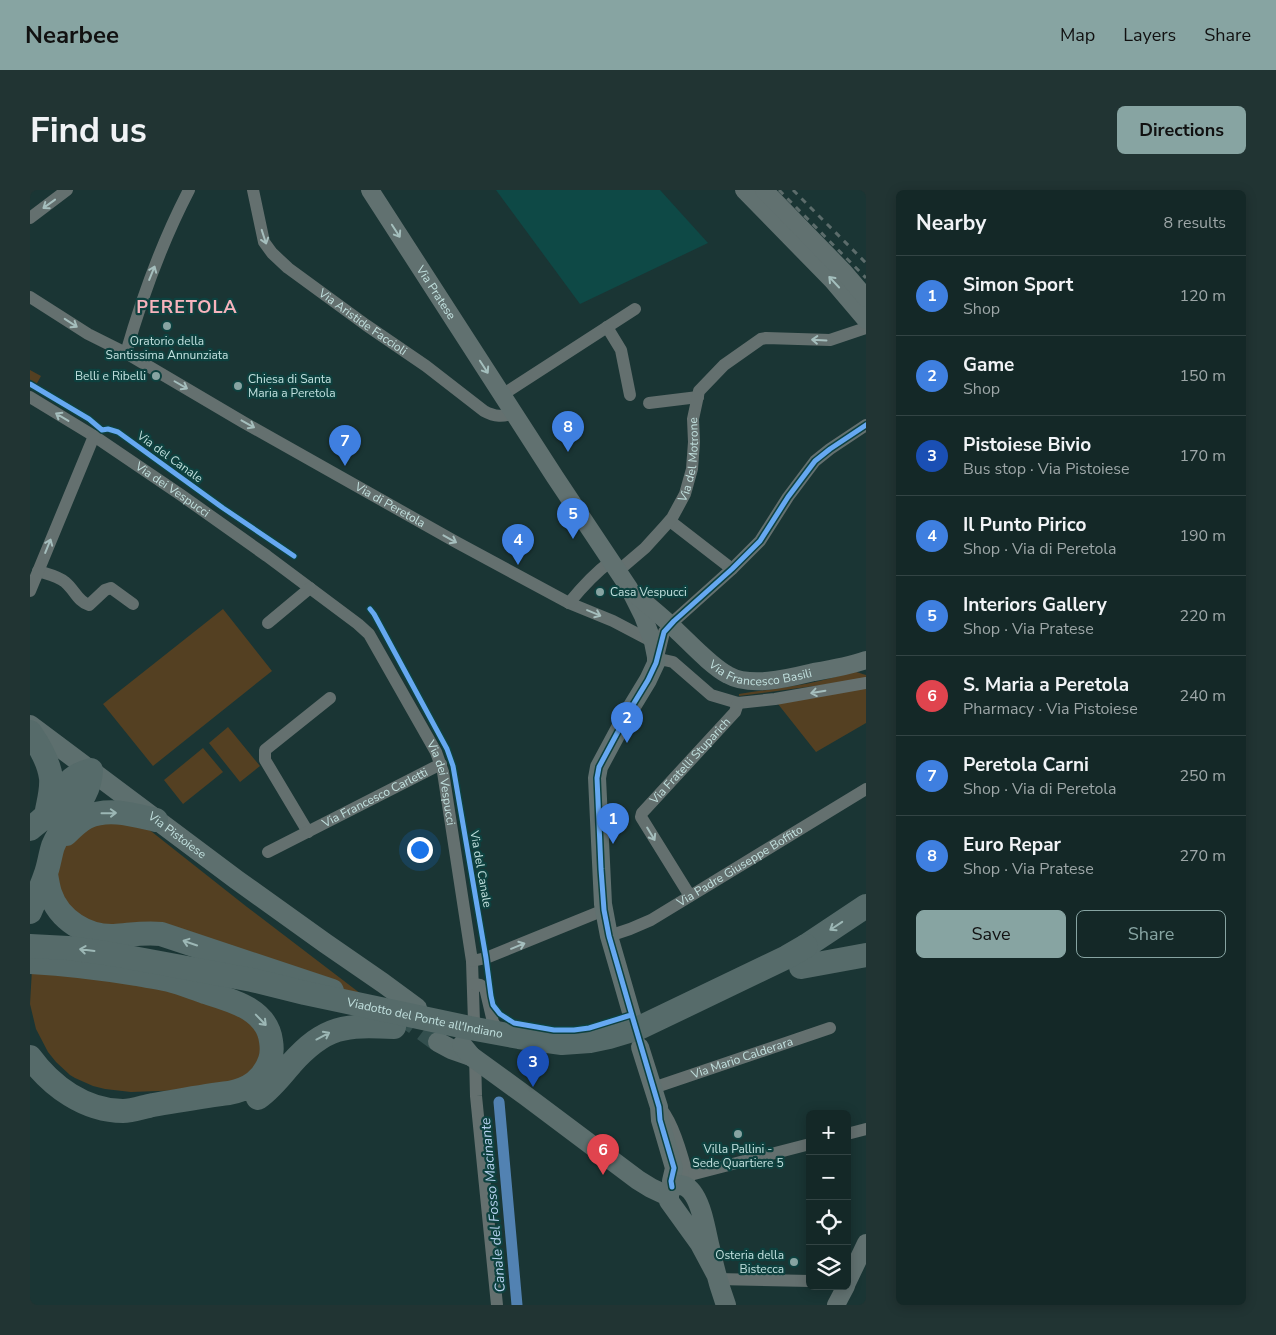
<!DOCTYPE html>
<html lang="en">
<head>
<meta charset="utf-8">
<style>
  body { margin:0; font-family:"Nunito Sans",sans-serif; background:#213433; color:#f1f3f6 }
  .controls { position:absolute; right:15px; bottom:15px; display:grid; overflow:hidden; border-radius:8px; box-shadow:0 2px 12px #0003 }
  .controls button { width:45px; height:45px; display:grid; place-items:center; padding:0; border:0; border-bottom:1px solid #344; background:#142827; color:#f1f3f6; font:25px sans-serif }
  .you { position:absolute; left:389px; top:659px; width:18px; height:18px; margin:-12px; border:4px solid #fff; border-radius:50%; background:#1a73e8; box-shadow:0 0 0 8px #1a73e833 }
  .badge { display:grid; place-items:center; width:32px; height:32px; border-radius:50%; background:#87a4a2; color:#fff; font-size:16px; font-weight:700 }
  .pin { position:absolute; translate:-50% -41px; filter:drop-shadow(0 1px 2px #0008) }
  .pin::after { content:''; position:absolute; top:26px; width:18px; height:15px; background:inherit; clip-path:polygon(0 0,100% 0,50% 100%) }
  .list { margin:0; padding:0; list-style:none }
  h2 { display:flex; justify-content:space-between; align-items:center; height:65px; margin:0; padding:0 20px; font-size:21px }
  h2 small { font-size:16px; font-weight:400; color:#9da6a7 }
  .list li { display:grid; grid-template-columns:32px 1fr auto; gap:15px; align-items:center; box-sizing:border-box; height:80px; padding:0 20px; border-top:1px solid #344 }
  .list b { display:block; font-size:19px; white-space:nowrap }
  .list p { margin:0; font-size:16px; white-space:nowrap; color:#9da6a7 }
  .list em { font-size:16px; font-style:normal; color:#9da6a7 }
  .actions { display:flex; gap:10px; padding:15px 20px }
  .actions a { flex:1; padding:11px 0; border:1px solid #87a4a2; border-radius:8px; text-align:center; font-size:18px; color:#87a4a2 }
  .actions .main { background:#87a4a2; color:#111 }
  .icon { flex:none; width:28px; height:28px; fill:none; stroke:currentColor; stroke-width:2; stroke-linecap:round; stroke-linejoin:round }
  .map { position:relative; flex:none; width:836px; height:1115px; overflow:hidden; border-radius:8px }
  header { display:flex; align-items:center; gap:30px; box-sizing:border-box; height:70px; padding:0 25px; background:#87a4a2; color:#111 }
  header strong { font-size:24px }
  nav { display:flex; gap:28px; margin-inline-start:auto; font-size:18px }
  .intro { display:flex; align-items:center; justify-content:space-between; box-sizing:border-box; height:120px; padding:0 30px }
  h1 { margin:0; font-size:35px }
  .button { padding:12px 22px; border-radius:8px; background:#87a4a2; color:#111; font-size:18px; font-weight:700 }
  main { display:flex; gap:30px; padding:0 30px }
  aside { flex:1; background:#142827; border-radius:8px; box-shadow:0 2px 12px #0003 }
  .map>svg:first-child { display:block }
  .built { fill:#0e4946 }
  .green { fill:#544022 }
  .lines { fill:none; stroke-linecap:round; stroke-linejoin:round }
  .canal { stroke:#5282b2; stroke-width:11 }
  .primary-tunnel { stroke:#334f4e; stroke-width:20; stroke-dasharray:20 10; stroke-linecap:butt }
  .street { stroke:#64706f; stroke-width:12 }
  .secondary { stroke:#617170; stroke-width:18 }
  .primary { stroke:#5d6f6e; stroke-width:20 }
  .highway { stroke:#566b6a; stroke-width:24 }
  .rail { stroke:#5c6c6b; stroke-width:3; stroke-dasharray:6 6; stroke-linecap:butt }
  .highway-bridge { stroke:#566b6a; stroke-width:24 }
  .cycleway-casing { stroke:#0e413f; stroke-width:8 }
  .cycleway { stroke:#66a8f1; stroke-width:5 }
  .oneway { stroke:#a5bebd }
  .oneway2 { stroke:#a4bfbd }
  .oneway3 { stroke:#9cb7b5 }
  .poi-dot { fill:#87a4a2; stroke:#0e413f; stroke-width:2 }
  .labels { text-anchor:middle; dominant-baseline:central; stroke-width:4.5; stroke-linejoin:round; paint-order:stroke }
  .street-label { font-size:12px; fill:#c1e0de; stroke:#0e413f }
  .poi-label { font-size:12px; fill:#c1e0de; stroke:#0e413f }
  .water-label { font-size:14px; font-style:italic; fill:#b8d3f1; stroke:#0e413f }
  .district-label { font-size:18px; font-weight:bold; letter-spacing:1px; fill:#f7b3bc; stroke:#0e413f }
</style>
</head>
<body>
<header>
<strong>Nearbee</strong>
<nav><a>Map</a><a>Layers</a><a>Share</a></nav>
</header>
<div class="intro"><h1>Find us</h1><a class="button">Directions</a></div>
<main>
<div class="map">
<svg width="836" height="1115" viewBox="0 0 836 1115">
  <rect width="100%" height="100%" fill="#1a3534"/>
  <path class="built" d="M466 0H630L678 53 550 114Z"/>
  <path class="green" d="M0 180 11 186 6 195 0 192Z
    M193 419 242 481 123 576 73 514Z
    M823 481 836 485V489L709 506V504C747 498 786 495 823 481Z
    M836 498V533L786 562 748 514Z
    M198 537 230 576 210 592 179 553Z
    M173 558 193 582 153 614 134 590Z
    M76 629 117 638 217 717 335 807 68 739 33 716 25 672 34 652Z
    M2 779 114 790 217 825 236 855 219 890 155 900 101 902 75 899 63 896 45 888 40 885 26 872 18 862 6 839 0 814Z"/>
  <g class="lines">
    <path class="canal" d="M469 912 487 1115"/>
    <path class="primary-tunnel" d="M369 823 408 852"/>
    <g class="street">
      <path id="s1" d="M223 0 234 52 242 63 258 78 336 135 396 176 454 221C465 227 473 227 484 223"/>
      <path d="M0 28 37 0"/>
      <path id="s2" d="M0 107 58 144 96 163 213 232 426 352 539 413 583 431 623 452"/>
      <path d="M577 137 591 160 600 205"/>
      <path d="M96 163C112 107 132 52 159 0"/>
      <path d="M472 205 605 119"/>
      <path id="s3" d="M0 207 64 246 151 305 237 366 328 434 339 444 406 562 413 582 442 771 444 832"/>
      <path d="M619 213 668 207"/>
      <path d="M640 331 702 379"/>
      <path d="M8 381C17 384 28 386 35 392 44 399 48 412 59 415L75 400 81 398 103 414"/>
      <path id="s4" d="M588 381 615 358 635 336 642 328 655 304 662 279 664 252 663 229 669 201 694 175 731 149 736 148 800 150 836 138"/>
      <path d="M0 401 64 246"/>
      <path d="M539 413C552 397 565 383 581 371"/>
      <path d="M238 433 280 398"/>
      <path d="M628 467 634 442 644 431 702 379 730 351 758 307 785 271 800 259 836 235"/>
      <path d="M626 473 634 470 643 472 681 505 708 513 745 509 836 493"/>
      <path d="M278 642 235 570V560L300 508"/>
      <path id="s5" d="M238 662 411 574"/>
      <path id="s6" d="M660 706 611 627 612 623 705 522 708 513"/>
      <path id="s7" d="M579 746 600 739 621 730 836 599"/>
      <path d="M442 771 456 768 574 720"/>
      <path d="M444 794 450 795 455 798 463 832 470 843"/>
      <path d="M445 866 446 906 467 1115"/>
      <path id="s8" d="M623 898 800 838"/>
      <path d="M632 920C645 936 655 975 660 996"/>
      <path d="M817 944 836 939"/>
      <path d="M664 984 780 954"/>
      <path d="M687 1089 780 1091"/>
    </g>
    <g class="secondary">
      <path id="s9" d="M340 0 525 287 599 398 613 426 623 452 626 467V473L618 490 598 523 569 577 567 588 573 714 579 746 603 829"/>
      <path d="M714 0 802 90 836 130"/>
      <path d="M734 0 814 82 836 108"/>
      <path id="s10" d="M606 405C620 417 634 428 646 440 661 454 681 476 698 485 721 498 759 488 784 482 802 479 819 476 836 470"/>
      <path d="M610 857 629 917 630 930 644 978 641 991 642 997"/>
      <path d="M817 1093 836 1053"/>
      <path d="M806 1115 816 1096"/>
    </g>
    <g class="primary">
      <path id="s11" d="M0 535 207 690 295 753 353 793 387 818"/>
      <path d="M408 852 421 859 441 866"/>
      <path d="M432 855 441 866 496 906 608 990 621 998 638 1006"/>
      <path d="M686 1084 670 1054 639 1011V1003L644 995C653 994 659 997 664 1005 673 1019 676 1042 680 1058 684 1077 689 1096 696 1115"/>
    </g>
    <path class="highway" d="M0 542C9 555 19 572 21 588 22 599 19 610 17 620
      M0 639C6 634 13 629 18 623 32 603 34 587 61 580 60 611 34 628 23 656 20 665 19 676 15 686 11 698 5 710 0 722
      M36 644C42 638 49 631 57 627 79 617 104 625 126 630
      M16 684C17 690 18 697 20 703 29 730 57 747 84 746 100 745 115 742 131 744L302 801
      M776 756 836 716
      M0 772C36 774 70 778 106 784 117 786 128 787 139 790 151 793 163 798 175 802 201 810 237 819 241 851 242 857 242 864 240 870 233 890 219 899 199 903 173 906 148 911 123 915 113 917 102 921 93 921 55 921 21 896 0 867
      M771 777 836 765
      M228 908C241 899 251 886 261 874 296 835 315 835 364 837"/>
    <path class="rail" d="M749 0 836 88
      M763 0 836 73"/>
    <path class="highway-bridge" id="s12" d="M0 756 38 758 76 763 222 790 275 803 440 838 489 847 532 853 560 851 579 847 609 838 757 767 776 756"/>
    <defs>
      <path id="cycleway" d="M0 194 59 229 72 240 78 239 88 242 193 318 264 366
        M340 419 344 424 417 559 423 576 456 768 461 806 463 815 470 824 484 833 524 840H544L559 838 601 825
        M642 997 641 991 644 978 630 930 629 917 603 829 579 746 574 720 571 679 567 588 569 577 598 523 618 490 626 473 634 442 644 431 702 379 730 351 758 307 785 271 800 259 836 235"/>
    </defs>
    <use href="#cycleway" class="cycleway-casing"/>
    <use href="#cycleway" class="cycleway"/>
  </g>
  <defs><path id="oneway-shaft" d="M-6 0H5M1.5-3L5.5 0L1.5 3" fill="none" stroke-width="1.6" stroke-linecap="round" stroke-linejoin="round" transform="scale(1.25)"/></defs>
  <g class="oneway">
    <use href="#oneway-shaft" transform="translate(19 14) rotate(144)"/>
    <use href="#oneway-shaft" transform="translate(234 47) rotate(72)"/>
    <use href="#oneway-shaft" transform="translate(122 83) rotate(-68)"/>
    <use href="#oneway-shaft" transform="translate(41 133) rotate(33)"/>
    <use href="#oneway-shaft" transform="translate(789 150) rotate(-177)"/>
    <use href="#oneway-shaft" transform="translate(151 195) rotate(30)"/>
    <use href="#oneway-shaft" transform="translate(32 227) rotate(-149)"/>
    <use href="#oneway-shaft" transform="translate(218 234) rotate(29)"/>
    <use href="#oneway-shaft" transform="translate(420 349) rotate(29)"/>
    <use href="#oneway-shaft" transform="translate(18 356) rotate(-68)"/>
    <use href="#oneway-shaft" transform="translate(564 423) rotate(23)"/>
    <use href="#oneway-shaft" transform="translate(788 502) rotate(170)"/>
    <use href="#oneway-shaft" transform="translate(621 644) rotate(59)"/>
    <use href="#oneway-shaft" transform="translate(488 756) rotate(-22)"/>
  </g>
  <g class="oneway2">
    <use href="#oneway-shaft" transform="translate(366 41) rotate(57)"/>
    <use href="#oneway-shaft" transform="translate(804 92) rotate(-133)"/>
    <use href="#oneway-shaft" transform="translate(454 177) rotate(57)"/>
  </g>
  <g class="oneway3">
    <use href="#oneway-shaft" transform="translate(79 623) rotate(-1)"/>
    <use href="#oneway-shaft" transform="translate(806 736) rotate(146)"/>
    <use href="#oneway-shaft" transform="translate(160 753) rotate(-161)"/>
    <use href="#oneway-shaft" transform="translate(57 760) rotate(-173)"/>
    <use href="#oneway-shaft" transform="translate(231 830) rotate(46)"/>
    <use href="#oneway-shaft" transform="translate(293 846) rotate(-28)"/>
  </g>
  <g class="poi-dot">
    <circle cx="137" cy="136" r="5"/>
    <circle cx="126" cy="186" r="5"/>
    <circle cx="208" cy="196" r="5"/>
    <circle cx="570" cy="402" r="5"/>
    <circle cx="708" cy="944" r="5"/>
    <circle cx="764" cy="1072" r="5"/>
  </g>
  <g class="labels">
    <g class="street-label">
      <text stroke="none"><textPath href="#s9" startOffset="122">Via Pratese</textPath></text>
      <text stroke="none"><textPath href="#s1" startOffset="181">Via Aristide Faccioli</textPath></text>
      <text transform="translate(140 267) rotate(36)">Via del Canale</text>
      <text stroke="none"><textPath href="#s4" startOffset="138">Via del Motrone</textPath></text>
      <text stroke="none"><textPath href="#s3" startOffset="170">Via dei Vespucci</textPath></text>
      <text stroke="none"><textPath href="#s2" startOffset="416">Via di Peretola</textPath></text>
      <text stroke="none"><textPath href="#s10" startOffset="154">Via Francesco Basili</textPath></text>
      <text stroke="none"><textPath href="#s6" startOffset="168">Via Fratelli Stuparich</textPath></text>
      <text stroke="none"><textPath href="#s3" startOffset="581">Via dei Vespucci</textPath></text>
      <text stroke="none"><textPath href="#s5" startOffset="120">Via Francesco Carletti</textPath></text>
      <text stroke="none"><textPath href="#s11" startOffset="184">Via Pistoiese</textPath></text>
      <text stroke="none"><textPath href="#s7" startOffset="149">Via Padre Giuseppe Boffito</textPath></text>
      <text transform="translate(451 679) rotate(80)">Via del Canale</text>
      <text stroke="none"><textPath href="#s12" startOffset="402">Viadotto del Ponte all'Indiano</textPath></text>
      <text stroke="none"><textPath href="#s8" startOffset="94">Via Mario Calderara</textPath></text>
    </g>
    <g class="poi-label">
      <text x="137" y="151">Oratorio della<tspan x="137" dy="14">Santissima Annunziata</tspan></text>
      <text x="116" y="186" text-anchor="end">Belli e Ribelli</text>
      <text x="218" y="189" text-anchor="start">Chiesa di Santa<tspan x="218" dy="14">Maria a Peretola</tspan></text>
      <text x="580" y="402" text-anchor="start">Casa Vespucci</text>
      <text x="708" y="959">Villa Pallini -<tspan x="708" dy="14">Sede Quartiere 5</tspan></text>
      <text x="754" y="1065" text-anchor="end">Osteria della<tspan x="754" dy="14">Bistecca</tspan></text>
    </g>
    <g class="water-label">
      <text transform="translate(463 1015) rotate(-95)">Canale del Fosso Macinante</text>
    </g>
    <g class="district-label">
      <text x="157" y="117">PERETOLA</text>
    </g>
  </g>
</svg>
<div class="controls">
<button>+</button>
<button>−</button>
<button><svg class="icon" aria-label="locate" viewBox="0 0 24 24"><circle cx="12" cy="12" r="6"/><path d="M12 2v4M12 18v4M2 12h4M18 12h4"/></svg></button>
<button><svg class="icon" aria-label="layers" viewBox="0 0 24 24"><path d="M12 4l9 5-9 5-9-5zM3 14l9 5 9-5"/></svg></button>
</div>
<div class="you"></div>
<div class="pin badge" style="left:583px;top:654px;background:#3f7fe0">1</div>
<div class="pin badge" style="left:597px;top:553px;background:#3f7fe0">2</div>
<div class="pin badge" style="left:503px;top:897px;background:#1a4fb4">3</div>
<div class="pin badge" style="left:488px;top:375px;background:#3f7fe0">4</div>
<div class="pin badge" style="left:543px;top:349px;background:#3f7fe0">5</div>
<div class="pin badge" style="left:573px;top:985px;background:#e0444e">6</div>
<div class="pin badge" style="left:315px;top:276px;background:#3f7fe0">7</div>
<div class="pin badge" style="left:538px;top:262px;background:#3f7fe0">8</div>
</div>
<aside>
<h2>Nearby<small>8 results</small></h2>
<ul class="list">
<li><span class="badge" style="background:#3f7fe0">1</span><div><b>Simon Sport</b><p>Shop</p></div><em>120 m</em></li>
<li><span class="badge" style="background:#3f7fe0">2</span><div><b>Game</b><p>Shop</p></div><em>150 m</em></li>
<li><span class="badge" style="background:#1a4fb4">3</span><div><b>Pistoiese Bivio</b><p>Bus stop · Via Pistoiese</p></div><em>170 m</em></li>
<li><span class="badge" style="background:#3f7fe0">4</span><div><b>Il Punto Pirico</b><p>Shop · Via di Peretola</p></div><em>190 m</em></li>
<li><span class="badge" style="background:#3f7fe0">5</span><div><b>Interiors Gallery</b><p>Shop · Via Pratese</p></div><em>220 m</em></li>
<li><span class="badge" style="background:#e0444e">6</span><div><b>S. Maria a Peretola</b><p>Pharmacy · Via Pistoiese</p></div><em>240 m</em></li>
<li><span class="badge" style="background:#3f7fe0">7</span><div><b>Peretola Carni</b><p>Shop · Via di Peretola</p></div><em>250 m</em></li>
<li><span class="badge" style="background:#3f7fe0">8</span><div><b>Euro Repar</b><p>Shop · Via Pratese</p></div><em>270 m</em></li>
</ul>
<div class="actions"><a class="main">Save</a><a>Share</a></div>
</aside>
</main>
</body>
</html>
